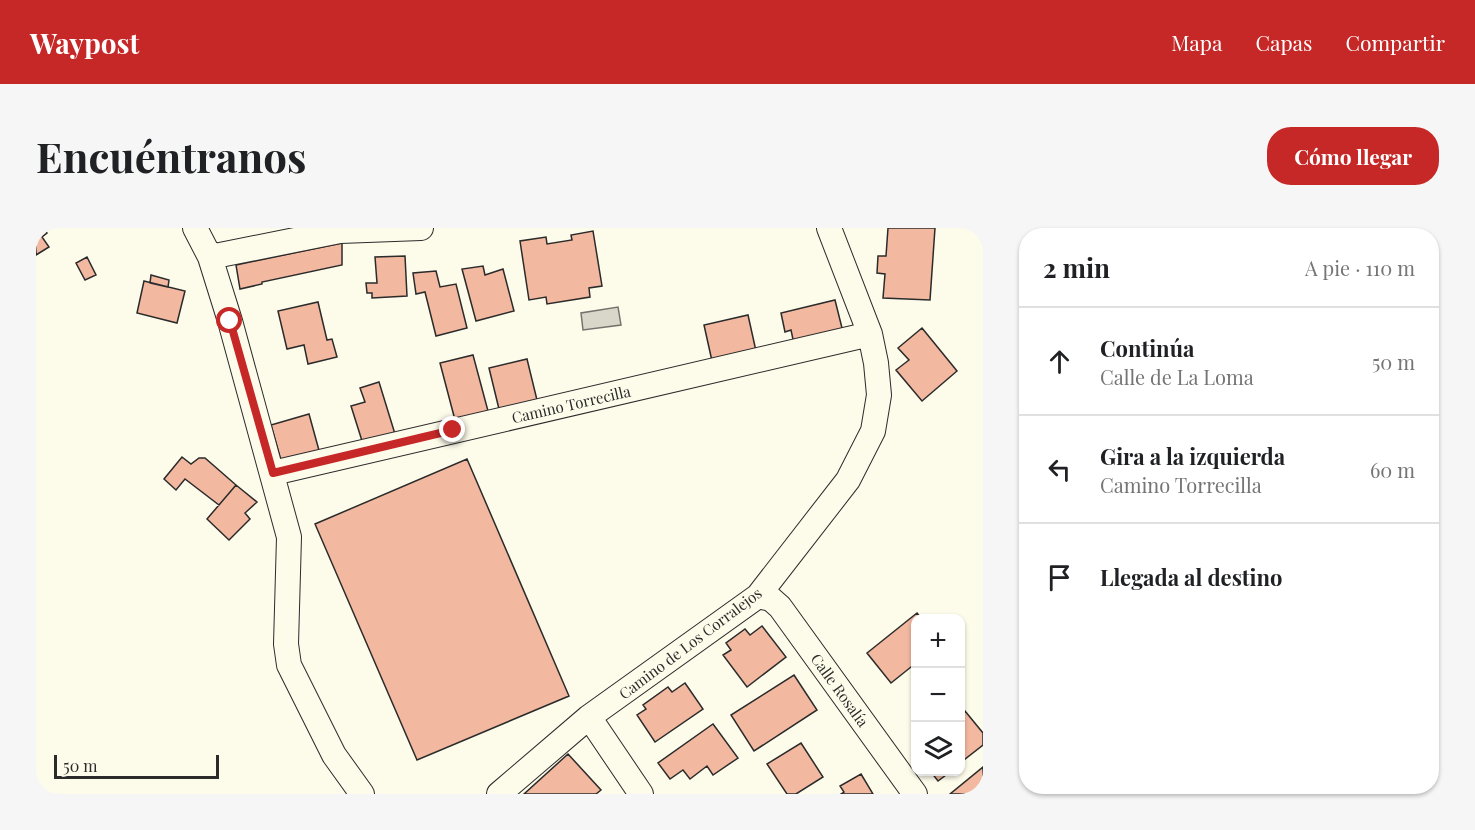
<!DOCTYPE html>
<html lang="es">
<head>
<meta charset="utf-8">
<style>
  body { margin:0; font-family:"Playfair Display",serif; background:#f6f6f6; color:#202124 }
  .controls { position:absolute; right:18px; bottom:18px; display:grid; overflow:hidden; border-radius:12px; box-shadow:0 2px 4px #0004 }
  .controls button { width:54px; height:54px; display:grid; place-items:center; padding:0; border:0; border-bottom:2px solid #e0e0e0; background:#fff; color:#202124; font:30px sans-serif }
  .scale { position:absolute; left:18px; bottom:15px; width:165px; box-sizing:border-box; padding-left:6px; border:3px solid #2b2b2b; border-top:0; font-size:16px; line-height:21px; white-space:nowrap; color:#2b2b2b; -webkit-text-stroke:4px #fdfbea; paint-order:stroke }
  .stop { position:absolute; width:18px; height:18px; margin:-14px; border:4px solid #c62828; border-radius:50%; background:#fff }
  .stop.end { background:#c62828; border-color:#fff; box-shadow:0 2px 6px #0008 }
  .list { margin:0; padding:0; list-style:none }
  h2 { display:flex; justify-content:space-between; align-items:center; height:78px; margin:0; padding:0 24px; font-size:26px }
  h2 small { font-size:20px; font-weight:400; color:#757577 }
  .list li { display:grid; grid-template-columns:39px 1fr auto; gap:18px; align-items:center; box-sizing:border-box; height:108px; padding:0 24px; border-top:2px solid #e0e0e0 }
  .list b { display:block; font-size:22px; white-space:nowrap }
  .list p { margin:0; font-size:20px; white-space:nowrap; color:#757577 }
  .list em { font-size:20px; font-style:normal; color:#757577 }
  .icon { flex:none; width:33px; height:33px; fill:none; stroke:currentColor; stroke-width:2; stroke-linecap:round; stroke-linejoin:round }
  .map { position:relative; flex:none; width:947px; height:566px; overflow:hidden; border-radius:24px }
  header { display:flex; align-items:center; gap:36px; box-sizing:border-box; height:84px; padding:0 30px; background:#c62828; color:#fff }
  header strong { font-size:28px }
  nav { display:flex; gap:33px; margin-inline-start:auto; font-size:21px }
  .intro { display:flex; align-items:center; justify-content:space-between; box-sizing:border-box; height:144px; padding:0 36px }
  h1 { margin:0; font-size:42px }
  .button { padding:15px 27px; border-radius:24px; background:#c62828; color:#fff; font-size:21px; font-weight:700 }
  main { display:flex; gap:36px; padding:0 36px }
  aside { flex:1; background:#fff; border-radius:24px; box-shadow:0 2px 4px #0004 }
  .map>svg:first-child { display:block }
  .water { fill:#d8d7c9; stroke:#74746e; stroke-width:1.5 }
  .building { fill:#f2b8a0; stroke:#2b2b2b; stroke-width:1.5 }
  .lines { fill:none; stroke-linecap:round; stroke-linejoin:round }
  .minor-casing { stroke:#2b2b2b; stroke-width:26 }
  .minor { stroke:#fdfbea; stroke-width:24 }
  .route { stroke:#c62828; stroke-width:8 }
  .labels { text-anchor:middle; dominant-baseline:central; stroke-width:4.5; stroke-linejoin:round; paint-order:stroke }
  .street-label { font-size:15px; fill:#2b2b2b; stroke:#fdfbea }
</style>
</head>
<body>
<header>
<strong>Waypost</strong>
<nav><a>Mapa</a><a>Capas</a><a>Compartir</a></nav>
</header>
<div class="intro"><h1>Encuéntranos</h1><a class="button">Cómo llegar</a></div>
<main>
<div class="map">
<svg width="947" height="566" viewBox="0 0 947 566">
  <rect width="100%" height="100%" fill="#fdfbea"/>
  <path class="water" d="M582 79 585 97 547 102 545 85Z"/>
  <path class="building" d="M0 0H8L11 5 6 9 13 19 0 27Z
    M852 0H899L894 72 847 70 849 46 841 45 842 28H850Z
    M557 3 566 58 553 60 554 69 511 76 510 69 493 72 484 13 510 9 511 16 536 12 535 7Z
    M306 15V37L226 54V56L204 61 200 37Z
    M369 28 371 68 336 70V65H331L330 55H341L339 29Z
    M51 29 60 47 49 52 40 35Z
    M447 38 449 47 467 41 478 83 440 93 426 41Z
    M400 43 404 59 420 56 431 100 400 108 389 64 380 66 377 45Z
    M115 47 133 52 132 59 114 55Z
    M108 53 149 63 141 95 101 85Z
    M799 72 807 104 758 116 755 102 749 104 745 85Z
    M282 74 291 112 296 111 301 129 272 136 268 117 251 121 242 83Z
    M712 87 720 123 676 133 668 97Z
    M886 100 921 143 886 173 860 142 873 132 862 120Z
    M437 127 452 183 419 192 404 135Z
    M491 131 501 172 463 181 453 140Z
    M343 154 359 206 327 216 315 178 329 174 324 160Z
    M273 186 284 226 246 236 235 197Z
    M146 229 155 236 163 230H169L200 257 183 277 149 251 140 262 128 251Z
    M431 231 533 468 381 532 279 296Z
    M200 257 221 274 209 285 214 291 193 312 171 291Z
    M881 385 886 391H880V435L855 455 831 425Z
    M726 398 750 429 711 459 687 427 695 422 690 415 709 401 714 407Z
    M758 447 781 482 718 523 695 487Z
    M649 455 667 481 619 514 601 487 610 481 607 477 632 459 636 464Z
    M929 483 947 505V517L924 535V486Z
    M677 496 702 530 677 547 671 538 654 551 647 542 634 551 622 535Z
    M765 515 787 549 760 566H751L731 536Z
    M532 526 565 562 560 566H488Z
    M947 539V566H914Z
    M895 544H914L902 553Z
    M825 546 837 566H805L808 564 804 558Z"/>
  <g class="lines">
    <defs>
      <path id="minor" d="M159 0 174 29 194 93 253 309 250 416 253 437 298 527 326 566
        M174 29 304 3 385 0
        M237 245 834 106
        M722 368 735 371 744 379 879 566
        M553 489 605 566
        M463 566 553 489 722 368 812 252 837 203 843 167 840 135 834 106 793 0"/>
    </defs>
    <use href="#minor" class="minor-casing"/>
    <use href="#minor" class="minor"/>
  </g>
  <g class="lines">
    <path class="route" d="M194 93 237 245 417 202"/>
  </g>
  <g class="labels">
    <g class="street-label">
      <text transform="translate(535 176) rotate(-13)">Camino Torrecilla</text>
      <text transform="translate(654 415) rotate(-37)">Camino de Los Corralejos</text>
      <text transform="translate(804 462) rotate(54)">Calle Rosalía</text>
    </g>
  </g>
</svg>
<div class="controls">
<button>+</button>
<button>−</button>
<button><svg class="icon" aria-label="layers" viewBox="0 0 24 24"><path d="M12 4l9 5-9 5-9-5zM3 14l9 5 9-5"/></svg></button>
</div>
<div class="scale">50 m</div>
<div class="stop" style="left:194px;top:93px"></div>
<div class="stop end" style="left:417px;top:202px"></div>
</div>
<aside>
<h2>2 min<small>A pie · 110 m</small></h2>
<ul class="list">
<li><svg class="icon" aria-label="ahead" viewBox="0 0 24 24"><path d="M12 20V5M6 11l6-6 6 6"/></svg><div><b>Continúa</b><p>Calle de La Loma</p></div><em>50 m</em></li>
<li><svg class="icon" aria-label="left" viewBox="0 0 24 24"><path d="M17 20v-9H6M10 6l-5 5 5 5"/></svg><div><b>Gira a la izquierda</b><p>Camino Torrecilla</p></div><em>60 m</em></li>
<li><svg class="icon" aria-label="arrive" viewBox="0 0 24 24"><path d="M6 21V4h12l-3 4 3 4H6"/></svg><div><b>Llegada al destino</b></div></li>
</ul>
</aside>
</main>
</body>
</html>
